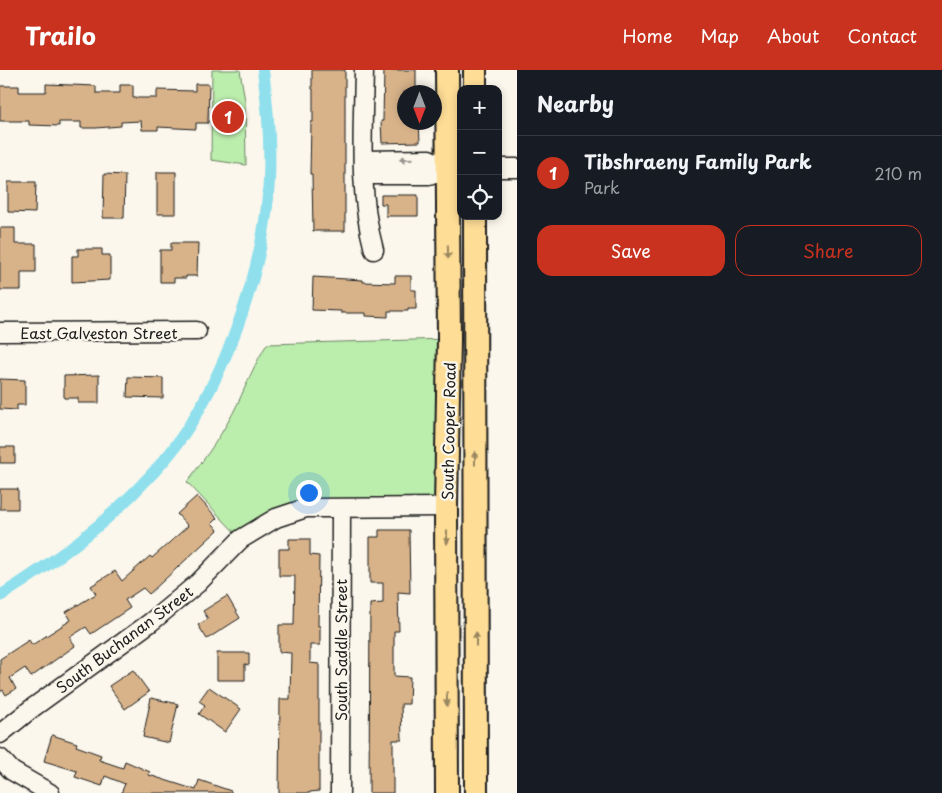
<!DOCTYPE html>
<html lang="en">
<head>
<meta charset="utf-8">
<style>
  body { margin:0; font-family:"Playpen Sans",sans-serif; background:#20242c; color:#f1f3f6 }
  .controls { position:absolute; right:15px; top:15px; display:grid; overflow:hidden; border-radius:10px; box-shadow:0 2px 8px #0003 }
  .controls button { width:45px; height:45px; display:grid; place-items:center; padding:0; border:0; border-bottom:1px solid #363941; background:#171b24; color:#f1f3f6; font:25px sans-serif }
  .compass { position:absolute; left:397px; top:15px; width:45px; height:45px; border-radius:50%; background:#171b24; box-shadow:0 2px 8px #0003; rotate:180deg }
  .you { position:absolute; left:308px; top:422px; width:18px; height:18px; margin:-12px; border:4px solid #fff; border-radius:50%; background:#1a73e8; box-shadow:0 0 0 8px #1a73e833 }
  .badge { display:grid; place-items:center; width:32px; height:32px; border-radius:50%; background:#c8321e; color:#fff; font-size:16px; font-weight:700 }
  .pin { position:absolute; translate:-50% -50%; border:2px solid #fff; box-shadow:0 1px 5px #0006 }
  .list { margin:0; padding:0; list-style:none }
  h2 { display:flex; justify-content:space-between; align-items:center; height:65px; margin:0; padding:0 20px; font-size:21px }
  h2 small { font-size:16px; font-weight:400; color:#9ea1a6 }
  .list li { display:grid; grid-template-columns:32px 1fr auto; gap:15px; align-items:center; box-sizing:border-box; height:75px; padding:0 20px; border-top:1px solid #363941 }
  .list b { display:block; font-size:19px; white-space:nowrap }
  .list p { margin:0; font-size:16px; white-space:nowrap; color:#9ea1a6 }
  .list em { font-size:16px; font-style:normal; color:#9ea1a6 }
  .actions { display:flex; gap:10px; padding:15px 20px }
  .actions a { flex:1; padding:11px 0; border:1px solid #c8321e; border-radius:15px; text-align:center; font-size:18px; color:#c8321e }
  .actions .main { background:#c8321e; color:#fff }
  .icon { flex:none; width:28px; height:28px; fill:none; stroke:currentColor; stroke-width:2; stroke-linecap:round; stroke-linejoin:round }
  .map { position:relative; flex:none; width:517px; height:723px; overflow:hidden }
  header { display:flex; align-items:center; gap:30px; box-sizing:border-box; height:70px; padding:0 25px; background:#c8321e; color:#fff }
  header strong { font-size:24px }
  nav { display:flex; gap:28px; margin-inline-start:auto; font-size:18px }
  main { display:flex }
  aside { flex:1; background:#171b24 }
  .map>svg:first-child { display:block }
  .green { fill:#bbedad; stroke:#6c8464 }
  .lines { fill:none; stroke-linecap:round; stroke-linejoin:round }
  .canal { stroke:#8fdfed; stroke-width:12 }
  .building { fill:#d8b38a; stroke:#1c1c1c }
  .minor-casing { stroke:#1c1c1c; stroke-width:21 }
  .major-casing { stroke:#1c1c1c; stroke-width:26 }
  .minor { stroke:#fbf7ec; stroke-width:18 }
  .major { stroke:#fedd96; stroke-width:22 }
  .oneway { fill:#97948e }
  .oneway2 { fill:#98865f }
  .labels { text-anchor:middle; dominant-baseline:central; stroke-width:4.5; stroke-linejoin:round; paint-order:stroke }
  .street-label { font-size:15px; fill:#1c1c1c; stroke:#fbf7ec }
</style>
</head>
<body>
<header>
<strong>Trailo</strong>
<nav><a>Home</a><a>Map</a><a>About</a><a>Contact</a></nav>
</header>
<main>
<div class="map">
<svg width="517" height="723" viewBox="0 0 517 723">
  <rect width="100%" height="100%" fill="#fbf7ec"/>
  <filter id="ink" filterUnits="userSpaceOnUse"><feTurbulence type="fractalNoise" baseFrequency=".02" numOctaves="2"/><feDisplacementMap in="SourceGraphic" scale="10" xChannelSelector="R" yChannelSelector="G"/><feConvolveMatrix kernelMatrix="1 2 1 2 8 2 1 2 1" color-interpolation-filters="sRGB"/></filter>
  <g filter="url(#ink)">
    <path class="green" d="M212 0H240L245 31 246 95 211 90Z
      M449 269 446 437 306 438 241 469 187 412C206 387 224 362 238 333 247 313 255 293 267 274Z"/>
    <g class="lines">
      <path class="canal" d="M0 526C56 491 105 455 150 406 160 395 171 384 179 371 224 307 258 214 267 136 272 91 269 45 263 0"/>
    </g>
    <path class="building" d="M312 0H345V161H313L312 104H310L311 52H313V19H312Z
      M384 0H416V22H404V52H419L420 72 382 73 381 51H383Z
      M46 14 96 16V23H120V15H133V28H157V20L195 21V14H209L208 53H196V59L158 57V60H142L141 51 121 52V56L96 58H81V52H59V56L29 55V51H0V16H19V22H46Z
      M157 102H176V144H157Z
      M104 104 125 105 124 148H103Z
      M8 112H36L35 143 8 142Z
      M381 125H418V146H386V134H381Z
      M0 158H15V174H36V202H21V220H0Z
      M171 173H198L197 206H186V208H174V212H160V180H171Z
      M78 179H102V185H110V210L72 212V186H78Z
      M395 206H411V220H416V239H408V241H388V247L366 246V243H341V241L312 240 313 207 363 210V212L395 213Z
      M99 305V333H78V328H64V306Z
      M128 307 163 308V328L127 327Z
      M0 309 25 310V335H17V340L0 339Z
      M0 377H15V393H0Z
      M0 419H18V439H0Z
      M197 426 217 448 212 453 218 460 149 524 143 518 125 530 130 538 91 564 86 557 70 567 75 576 31 607 25 598 10 608 16 619 6 625 3 620 0 622V589L29 570 32 575 71 550 66 542 96 524 91 516 115 501 122 511 150 486 152 488 188 456 177 444Z
      M379 460H409L410 523 398 522 399 561H394V606L410 607 409 634H401L402 670H393V723H369L370 534 383 533V513H370V467H379Z
      M289 469H310V485L319 486 318 556H320V575H310V593L319 594V721L310 722V723H279L280 629H290L291 583 279 582V555H294L295 506H279V479H289Z
      M227 526 240 548 207 569 198 555 208 549 203 541Z
      M217 583H249V595L245 594V610H217Z
      M133 600 149 622 125 639 109 616Z
      M209 617 241 639 225 662 199 644 205 635 199 631Z
      M151 628 178 634 169 673 143 667Z
      M52 665 77 673 76 676 101 685 99 690 123 698 125 691 150 702 149 705 196 720 199 710 231 721V723H121L125 714 105 706 102 716 75 707 77 701 44 691Z"/>
    <g class="lines">
      <defs>
        <path id="minor" d="M364 0C363 60 358 122 374 180
          M363 90 429 89 447 98
          M498 98H517
          M363 105H429L447 98H461
          M0 262 197 261
          M0 664 31 639 151 552 198 513 241 469 276 448 306 438 446 437
          M0 688 12 701 50 723
          M340 723 341 438"/>
        <path id="major" d="M447 0 449 269 446 437 447 723
          M475 19V0
          M475 146 476 723"/>
      </defs>
      <use href="#minor" class="minor-casing"/>
      <use href="#major" class="major-casing"/>
      <use href="#minor" class="minor"/>
      <use href="#major" class="major"/>
    </g>
    <defs><path id="oneway-solid" d="M-6-.8H1V-3.2L6.5 0L1 3.2V.8H-6Z" transform="scale(1.25)"/></defs>
    <use class="oneway" href="#oneway-solid" transform="translate(406 89) rotate(179)"/>
    <g class="oneway2">
      <use href="#oneway-solid" transform="translate(448 182) rotate(89)"/>
      <use href="#oneway-solid" transform="translate(475 388) rotate(-90)"/>
      <use href="#oneway-solid" transform="translate(447 467) rotate(90)"/>
      <use href="#oneway-solid" transform="translate(476 569) rotate(-90)"/>
      <use href="#oneway-solid" transform="translate(447 629) rotate(90)"/>
    </g>
  </g>
  <g class="labels">
    <g class="street-label">
      <text x="99" y="262">East Galveston Street</text>
      <text transform="translate(448 361) rotate(-89)">South Cooper Road</text>
      <text transform="translate(124 569) rotate(-37)">South Buchanan Street</text>
      <text transform="translate(340 580) rotate(-90)">South Saddle Street</text>
    </g>
  </g>
</svg>
<div class="controls">
<button>+</button>
<button>−</button>
<button><svg class="icon" aria-label="locate" viewBox="0 0 24 24"><circle cx="12" cy="12" r="6"/><path d="M12 2v4M12 18v4M2 12h4M18 12h4"/></svg></button>
</div>
<svg class="compass" viewBox="-18 -18 36 36"><path d="M0-13l5 13h-10z" fill="#e53935"/><path d="M0 13l5-13h-10z" fill="#9ea1a6"/></svg>
<div class="you"></div>
<div class="pin badge" style="left:228px;top:47px">1</div>
</div>
<aside>
<h2>Nearby<small></small></h2>
<ul class="list">
<li><span class="badge">1</span><div><b>Tibshraeny Family Park</b><p>Park</p></div><em>210 m</em></li>
</ul>
<div class="actions"><a class="main">Save</a><a>Share</a></div>
</aside>
</main>
</body>
</html>
